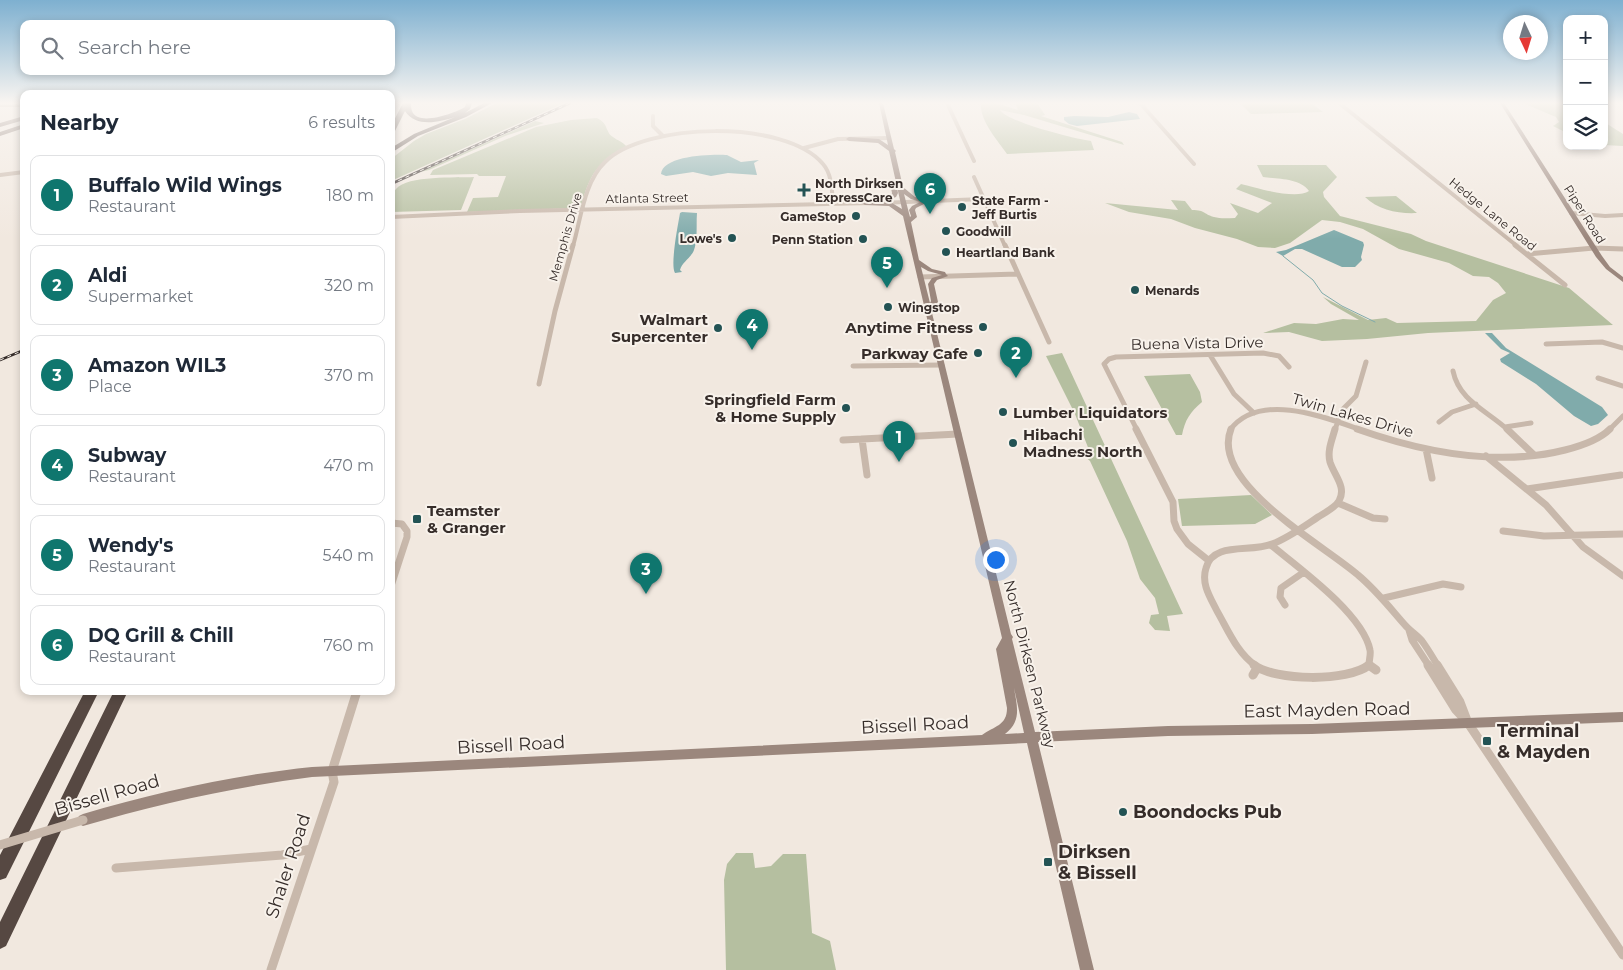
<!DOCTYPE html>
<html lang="en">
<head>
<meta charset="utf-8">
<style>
  body { margin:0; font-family:Montserrat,sans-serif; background:#f6f6f7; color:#1f2937 }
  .controls { position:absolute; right:15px; top:15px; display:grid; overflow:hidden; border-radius:10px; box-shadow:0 2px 8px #0003 }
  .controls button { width:45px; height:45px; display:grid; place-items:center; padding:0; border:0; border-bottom:1px solid #e0e1e3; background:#fff; color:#1f2937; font:25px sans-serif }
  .compass { position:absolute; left:1503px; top:15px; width:45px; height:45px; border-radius:50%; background:#fff; box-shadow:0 2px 8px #0003; rotate:176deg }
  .you { position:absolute; left:995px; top:559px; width:18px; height:18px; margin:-12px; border:4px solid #fff; border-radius:50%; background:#1a73e8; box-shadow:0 0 0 8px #1a73e833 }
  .badge { display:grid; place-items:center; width:32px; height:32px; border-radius:50%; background:#0f766e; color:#fff; font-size:16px; font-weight:700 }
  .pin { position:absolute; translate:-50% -41px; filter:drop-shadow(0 1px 2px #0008) }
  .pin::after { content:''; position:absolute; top:26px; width:18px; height:15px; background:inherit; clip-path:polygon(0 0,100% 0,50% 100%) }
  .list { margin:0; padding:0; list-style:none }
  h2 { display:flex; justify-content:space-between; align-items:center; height:65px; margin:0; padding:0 20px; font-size:21px }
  h2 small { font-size:16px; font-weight:400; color:#747a83 }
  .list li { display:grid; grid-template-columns:32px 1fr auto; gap:15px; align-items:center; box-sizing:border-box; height:80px; margin:0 10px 10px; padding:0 10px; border:1px solid #e0e1e3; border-radius:10px }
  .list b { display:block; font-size:19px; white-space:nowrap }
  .list p { margin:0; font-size:16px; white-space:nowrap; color:#747a83 }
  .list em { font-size:16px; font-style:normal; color:#747a83 }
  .icon { flex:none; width:28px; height:28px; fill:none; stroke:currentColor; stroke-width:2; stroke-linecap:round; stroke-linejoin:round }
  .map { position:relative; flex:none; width:1623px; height:970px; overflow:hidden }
  .search { position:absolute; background:#fff; box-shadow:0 2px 8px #0003; left:20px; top:20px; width:375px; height:55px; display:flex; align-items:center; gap:12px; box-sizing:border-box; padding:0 18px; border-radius:10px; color:#747a83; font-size:19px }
  .panel { position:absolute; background:#fff; box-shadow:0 2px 8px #0003; left:20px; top:90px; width:375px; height:605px; border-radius:10px }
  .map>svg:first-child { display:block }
  .green { fill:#b5bfa0 }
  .water { fill:#80abab }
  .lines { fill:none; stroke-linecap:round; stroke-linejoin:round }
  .stream { stroke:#80abab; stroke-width:1 }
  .street-far3 { stroke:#c8b8ab; stroke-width:4 }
  .street-far2 { stroke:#c8b8ab; stroke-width:5 }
  .street-far1 { stroke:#c8b8ab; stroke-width:7 }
  .street { stroke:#c8b8ab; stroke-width:9 }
  .secondary { fill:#9b877d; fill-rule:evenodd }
  .primary { fill:#77645c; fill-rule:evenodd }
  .highway { fill:#564842; fill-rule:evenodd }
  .rail-casing { stroke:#362d2a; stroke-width:2.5 }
  .rail { stroke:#f8f2eb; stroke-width:1; stroke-dasharray:4; stroke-linecap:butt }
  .street-bridge { stroke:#c8b8ab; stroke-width:9 }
  .poi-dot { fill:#235354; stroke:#f8f2eb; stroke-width:2 }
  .labels { text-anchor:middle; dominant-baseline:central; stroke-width:4; stroke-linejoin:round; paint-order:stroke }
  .far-poi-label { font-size:12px; font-weight:bold; fill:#362d2a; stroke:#f8f2eb; text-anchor:start }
  .far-street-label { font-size:12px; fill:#362d2a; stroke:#f8f2eb }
  .poi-label { font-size:15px; font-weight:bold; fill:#362d2a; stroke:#f8f2eb; text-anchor:end }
  .street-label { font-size:15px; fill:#362d2a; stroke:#f8f2eb }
  .near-street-label { font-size:18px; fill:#362d2a; stroke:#f8f2eb }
  .near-poi-label { font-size:18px; font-weight:bold; fill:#362d2a; stroke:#f8f2eb; text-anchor:start }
</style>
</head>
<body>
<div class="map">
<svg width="1623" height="970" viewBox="0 0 1623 970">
  <rect width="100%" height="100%" fill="#f1e8df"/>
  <path class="green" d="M497 103H564L391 181V159L414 141 426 134 465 119Z
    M981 103H996L1018 110 1015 103H1037L1045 115 1041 116 1122 142 1124 145 1024 115 1000 110C1007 122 1075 139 1091 141L1094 150 1007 154C998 141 979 120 981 103Z
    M1240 103H1311L1323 112 1251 114Z
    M1523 103H1567V133L1553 126 1559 122 1556 117Z
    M597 118C609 124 605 132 613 137 618 141 622 141 627 147 597 162 590 174 581 206L576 208 467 212 473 198 498 197 506 176H479L477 174 430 175 433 170 536 127 571 120Z
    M535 121 544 123 505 136 429 170 420 172Z
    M1604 122 1623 134V146L1604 145Z
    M1257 165H1326L1337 177 1323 192 1324 197 1340 216 1411 234 1426 241 1569 288 1613 325 1428 333 1367 339 1322 341 1289 332 1263 333 1294 323 1316 324 1343 319 1359 320 1331 304 1323 297 1368 320 1386 318 1397 323 1476 321 1493 300 1506 293 1498 283 1489 277 1473 276 1449 263 1399 249 1363 229 1340 222 1322 220 1290 243 1275 248 1258 247 1237 239 1195 228 1171 219 1129 212 1105 203 1178 210 1171 200 1185 201 1192 210C1206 210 1203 214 1214 217 1221 219 1228 218 1235 218L1238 214 1230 203 1258 213 1272 203 1236 189 1241 184C1257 188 1296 200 1309 191 1300 178 1277 179 1263 177Z
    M474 177 461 210 391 212C391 204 390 196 396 189 408 175 456 178 474 177Z
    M1396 196 1417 213C1399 214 1378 210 1365 197Z
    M1062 353 1183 614 1167 616 1170 631 1155 630 1149 623 1151 615 1159 614 1155 598 1140 579 1127 541 1090 461 1082 454 1070 453 1071 451 1089 450 1075 414 1046 356Z
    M1190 374 1200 392 1202 402C1190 412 1185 420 1182 435H1176L1144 376Z
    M1251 495 1272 515 1255 524 1182 526 1178 499Z
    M736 853H753L755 868 771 866 783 854H806L812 933 830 941 836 970H726L724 880 727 864Z"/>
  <path class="water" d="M1129 112 1137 114 1140 119 1077 126 1069 124 1064 120V117L1074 116 1108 117Z
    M727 155 741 162 759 160 754 163 757 175 728 173 711 176 693 172 666 176 661 174C663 155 713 154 727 155Z
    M682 212 697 213C696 224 698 239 694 250 691 258 682 262 680 270L682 272 675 273C670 265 678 225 680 213Z
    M1334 230 1363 242 1364 245 1361 257 1362 260 1355 267H1342L1302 249H1295L1283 256 1276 252 1286 250Z
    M1485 333H1492L1506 348 1602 407 1608 415 1598 424 1591 426 1574 416 1536 384 1501 362 1500 359 1510 353 1501 349Z"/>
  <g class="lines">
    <path class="stream" d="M1283 256 1313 280 1322 293 1342 306 1375 322"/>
    <path class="street-far3" d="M947 103 974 161
      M1140 103 1194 164
      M1339 103 1517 246
      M653 116V126L663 136
      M804 148 838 139 889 138
      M0 175 24 172
      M974 177 1005 246
      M880 203 983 199
      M1571 213 1605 216 1623 215
      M391 217 520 211 870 203
      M573 246C581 219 584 182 605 162 645 122 786 119 823 164 832 174 832 191 833 204"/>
    <path class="street-far2" d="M1005 245 1049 342
      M1515 245 1565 285
      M1527 254 1594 248 1623 249
      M920 277 1017 274
      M1546 344 1602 342 1623 348
      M1210 355 1234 394 1254 413
      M853 366 942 365
      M1453 371C1459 401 1488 411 1508 430
      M1598 378 1623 386
      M539 384 555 311 573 245
      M1439 422 1452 412 1476 404
      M1505 427 1531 423
      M1137 430 1104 364 1109 359 1116 357 1263 353 1279 356 1289 367
      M1230 430C1259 391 1325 417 1361 430
      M1335 430 1341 411 1356 396 1366 362
      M1609 430 1623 416"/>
    <path class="street-far1" d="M1136 429 1173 502 1174 521 1177 529 1188 544 1208 560
      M1231 429C1209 483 1324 545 1358 575 1376 590 1390 608 1405 625 1410 631 1417 635 1422 641 1428 649 1433 658 1438 666
      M1357 429C1422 452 1497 467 1565 450 1581 446 1599 440 1610 429
      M1507 429 1533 454
      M862 439 867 475
      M843 440 958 434
      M1426 449 1432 478
      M1486 456 1546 505 1583 547 1623 576
      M1527 489 1621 475
      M1338 503 1373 518 1385 519
      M391 523 402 524 407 531V537L391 586
      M1503 531 1544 536 1623 534
      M1271 545C1299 568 1363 614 1370 650 1371 654 1369 660 1369 665
      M1384 598 1443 584 1461 587
      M1285 605 1280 597 1281 588 1304 572
      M1409 630 1412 640 1429 666
      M1369 665 1371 666
      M1256 666C1237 653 1228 630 1217 611 1210 597 1201 584 1206 568 1213 541 1251 553 1272 544 1288 538 1303 527 1318 517 1324 513 1335 508 1339 501 1347 487 1334 475 1330 462 1327 451 1332 440 1335 429
      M1367 666 1369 665"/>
    <path class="street" d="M1254 665C1275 681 1348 682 1369 665
      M1369 665 1376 670
      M1428 665 1456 710 1468 723 1623 955
      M1437 665 1460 702 1468 723
      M1253 675 1257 668
      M116 868 282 855 311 849
      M271 970 334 782 332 771 357 691"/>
    <path class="secondary" d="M879 103H883L894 149 896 151 895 152 903 187 915 197 926 200 928 202 916 208 915 210 917 217 911 222 919 260 932 269 945 272 946 274 948 276 937 280 934 284 938 302 931 309 1011 634 1013 637 1012 639 1035 732 1168 726 1312 724 1623 712V722L1312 734 1168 736 1038 742 1094 970H1080L1027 743 312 777C234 787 158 804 83 826L79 824 77 820 79 816 83 814C158 792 234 775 312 767L982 735C994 726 1007 726 1007 708L996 649 1002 638 903 216 889 206 865 205 862 203 891 196 892 193 890 183 893 181 896 183 898 193 896 197 882 202 892 203 902 209 889 151 878 143 849 141 846 139 849 137 879 139 888 145ZM904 194 911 199 920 202 912 206 909 210 911 216 910 217ZM921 267 928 271 942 275 932 278 928 284 931 301 930 303ZM1014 688 1024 733 1005 734C1022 721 1017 706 1014 688Z
      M1500 103H1504L1602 256 1610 267 1623 277V282L1606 269 1596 257Z
      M24 104V107H0V105Z"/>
    <path class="primary" d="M24 116V120L0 127V123Z
      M24 124V128L0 136V132Z"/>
    <path class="highway" d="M391 103H396L391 108Z
      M403 103H411C411 106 411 108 412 111 418 127 455 113 465 107L466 103H472L470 109 465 113 484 103H492L466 117 418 136 391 153V148L414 134 455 117C439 122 416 128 405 111L394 133 391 135V126Z
      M85 691H99L6 878 0 880V855Z
      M114 691H128L6 946 0 949V922Z"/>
    <defs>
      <path id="rail" d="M391 184 570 103
        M0 360 24 350"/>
    </defs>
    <use href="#rail" class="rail-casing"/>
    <use href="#rail" class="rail"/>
    <path class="street-bridge" d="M0 845 83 820"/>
  </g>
  <linearGradient id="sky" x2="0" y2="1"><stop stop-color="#7eb0d0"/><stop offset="0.43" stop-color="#f9f5f1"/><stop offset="1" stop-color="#f9f5f1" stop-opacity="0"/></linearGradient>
  <rect width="1623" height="239" fill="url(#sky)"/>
  <g class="poi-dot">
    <path d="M801.5 182.5h5v5h5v5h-5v5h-5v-5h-5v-5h5z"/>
    <circle cx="962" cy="207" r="5"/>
    <circle cx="856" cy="216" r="5"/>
    <circle cx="946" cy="231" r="5"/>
    <circle cx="732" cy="238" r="5"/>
    <circle cx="863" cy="239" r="5"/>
    <circle cx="946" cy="252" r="5"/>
    <circle cx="1135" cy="290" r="5"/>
    <circle cx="888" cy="307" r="5"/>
    <circle cx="983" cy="327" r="5"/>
    <circle cx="718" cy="328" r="5"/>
    <circle cx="978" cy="353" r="5"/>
    <circle cx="846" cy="408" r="5"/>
    <circle cx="1003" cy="412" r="5"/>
    <circle cx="1013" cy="443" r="5"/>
    <rect x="412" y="514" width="10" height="10" rx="2.5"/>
    <rect x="1482" y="736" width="10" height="10" rx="2.5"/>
    <circle cx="1123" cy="812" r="5"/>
    <rect x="1043" y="857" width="10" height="10" rx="2.5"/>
  </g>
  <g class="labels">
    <g class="far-poi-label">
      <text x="815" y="183">North Dirksen<tspan x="815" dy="14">ExpressCare</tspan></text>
      <text x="972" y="200">State Farm -<tspan x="972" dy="14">Jeff Burtis</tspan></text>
      <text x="846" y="216" text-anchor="end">GameStop</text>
      <text x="956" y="231">Goodwill</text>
      <text x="722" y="238" text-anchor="end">Lowe's</text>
      <text x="853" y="239" text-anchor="end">Penn Station</text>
      <text x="956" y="252">Heartland Bank</text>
      <text x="1145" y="290">Menards</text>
      <text x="898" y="307">Wingstop</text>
    </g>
    <g class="far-street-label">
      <text transform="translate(647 198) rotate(-1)">Atlanta Street</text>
      <text transform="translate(1493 214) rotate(39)">Hedge Lane Road</text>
      <text transform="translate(1585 214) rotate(58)">Piper Road</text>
      <text transform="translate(565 237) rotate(-74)">Memphis Drive</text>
    </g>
    <g class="poi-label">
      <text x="708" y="319">Walmart<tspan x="708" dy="17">Supercenter</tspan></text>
      <text x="973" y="327">Anytime Fitness</text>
      <text x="968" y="353">Parkway Cafe</text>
      <text x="836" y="399">Springfield Farm<tspan x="836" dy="17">&amp; Home Supply</tspan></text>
      <text x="1013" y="412" text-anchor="start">Lumber Liquidators</text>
      <text x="1023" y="434" text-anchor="start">Hibachi<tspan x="1023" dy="17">Madness North</tspan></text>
      <text x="427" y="510" text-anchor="start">Teamster<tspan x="427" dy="17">&amp; Granger</tspan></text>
    </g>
    <g class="street-label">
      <text transform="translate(1197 343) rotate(-1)">Buena Vista Drive</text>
      <text transform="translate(1353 415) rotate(16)">Twin Lakes Drive</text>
      <text transform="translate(1030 664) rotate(76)">North Dirksen Parkway</text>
    </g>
    <g class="near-street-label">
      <text transform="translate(1327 710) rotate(-1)">East Mayden Road</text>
      <text transform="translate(915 725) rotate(-3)">Bissell Road</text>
      <text transform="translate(511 745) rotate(-3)">Bissell Road</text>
      <text transform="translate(107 795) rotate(-16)">Bissell Road</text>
      <text transform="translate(288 866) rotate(-72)">Shaler Road</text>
    </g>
    <g class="near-poi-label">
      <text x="1497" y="731">Terminal<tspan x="1497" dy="21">&amp; Mayden</tspan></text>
      <text x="1133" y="812">Boondocks Pub</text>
      <text x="1058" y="852">Dirksen<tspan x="1058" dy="21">&amp; Bissell</tspan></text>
    </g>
  </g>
</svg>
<div class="controls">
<button>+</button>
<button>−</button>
<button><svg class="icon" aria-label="layers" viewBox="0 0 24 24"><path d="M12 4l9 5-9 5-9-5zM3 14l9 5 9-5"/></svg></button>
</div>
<svg class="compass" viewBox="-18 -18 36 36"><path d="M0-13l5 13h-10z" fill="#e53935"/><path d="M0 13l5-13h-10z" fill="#747a83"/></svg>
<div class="you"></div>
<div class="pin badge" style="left:899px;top:462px">1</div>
<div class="pin badge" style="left:1016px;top:378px">2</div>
<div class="pin badge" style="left:646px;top:594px">3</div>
<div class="pin badge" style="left:752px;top:350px">4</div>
<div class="pin badge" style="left:887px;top:288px">5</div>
<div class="pin badge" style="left:930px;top:214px">6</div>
<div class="search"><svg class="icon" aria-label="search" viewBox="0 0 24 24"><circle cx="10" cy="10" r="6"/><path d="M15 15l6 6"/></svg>Search here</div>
<section class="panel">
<h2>Nearby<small>6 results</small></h2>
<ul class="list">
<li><span class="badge">1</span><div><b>Buffalo Wild Wings</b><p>Restaurant</p></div><em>180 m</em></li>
<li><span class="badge">2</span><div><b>Aldi</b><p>Supermarket</p></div><em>320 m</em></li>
<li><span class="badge">3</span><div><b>Amazon WIL3</b><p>Place</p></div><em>370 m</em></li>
<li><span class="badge">4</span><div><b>Subway</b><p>Restaurant</p></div><em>470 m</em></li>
<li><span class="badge">5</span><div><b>Wendy's</b><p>Restaurant</p></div><em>540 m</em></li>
<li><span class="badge">6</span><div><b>DQ Grill &amp; Chill</b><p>Restaurant</p></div><em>760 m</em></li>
</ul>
</section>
</div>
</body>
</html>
